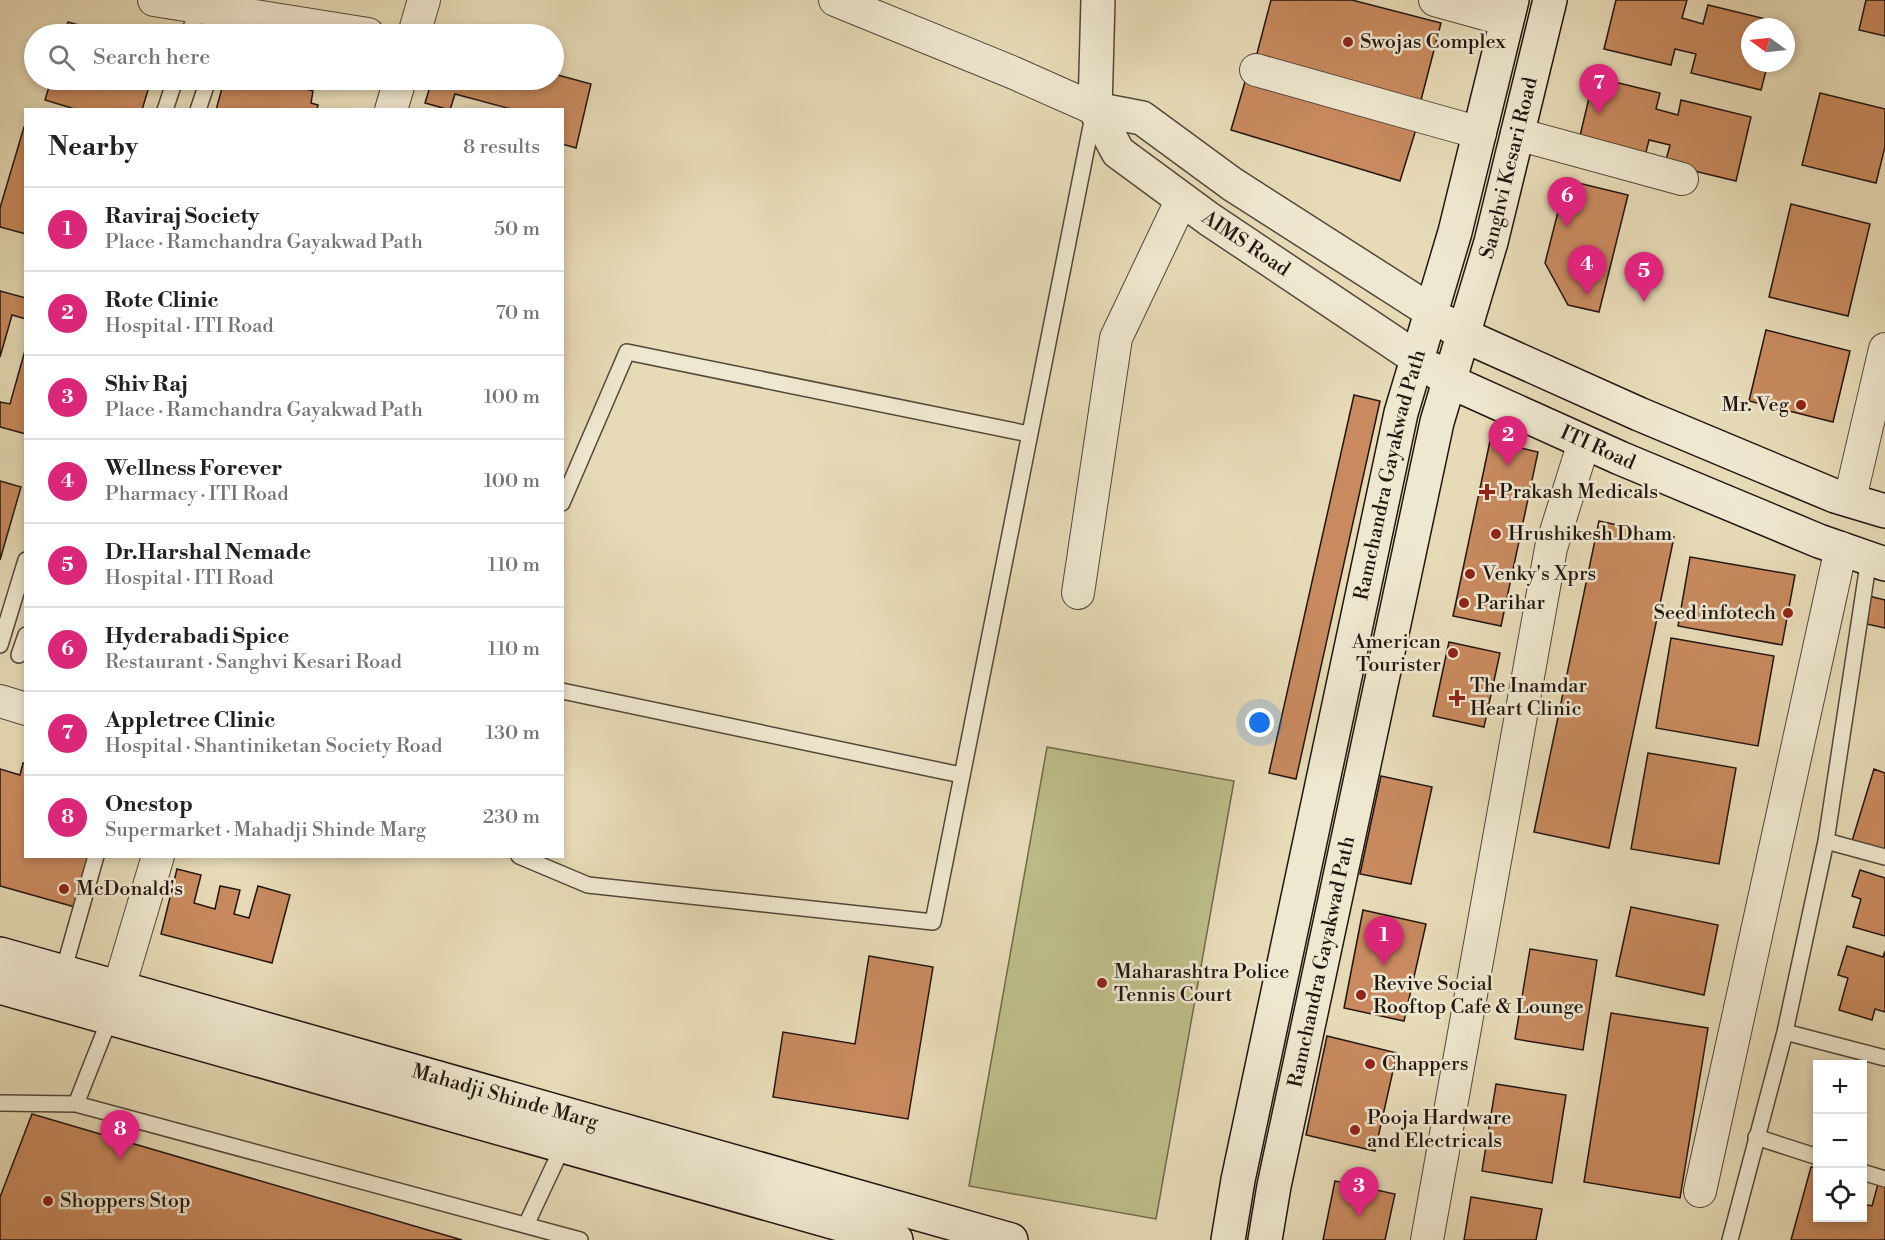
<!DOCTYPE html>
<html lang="en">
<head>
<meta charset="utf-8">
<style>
  body { margin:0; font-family:"Libre Bodoni",serif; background:#f6f6f6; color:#202124 }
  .controls { position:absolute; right:18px; bottom:18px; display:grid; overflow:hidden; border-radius:0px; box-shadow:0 3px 9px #0003 }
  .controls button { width:54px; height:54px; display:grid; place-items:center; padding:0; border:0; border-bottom:2px solid #e0e0e0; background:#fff; color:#202124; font:30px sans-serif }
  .compass { position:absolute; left:1741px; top:18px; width:54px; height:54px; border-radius:50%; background:#fff; box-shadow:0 3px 9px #0003; rotate:285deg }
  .you { position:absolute; left:1260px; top:723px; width:21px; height:21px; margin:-15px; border:4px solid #fff; border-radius:50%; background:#1a73e8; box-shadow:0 0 0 9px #1a73e833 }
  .badge { display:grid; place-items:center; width:39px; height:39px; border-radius:50%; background:#db2777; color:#fff; font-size:20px; font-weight:700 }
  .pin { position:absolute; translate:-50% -50px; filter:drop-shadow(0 2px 3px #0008) }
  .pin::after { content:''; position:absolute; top:32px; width:21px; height:18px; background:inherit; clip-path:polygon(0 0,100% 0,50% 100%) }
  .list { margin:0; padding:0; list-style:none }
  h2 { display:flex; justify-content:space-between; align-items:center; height:78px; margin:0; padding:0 24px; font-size:26px }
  h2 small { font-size:20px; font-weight:400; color:#757577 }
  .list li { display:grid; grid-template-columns:39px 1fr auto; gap:18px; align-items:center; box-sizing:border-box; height:84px; padding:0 24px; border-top:2px solid #e0e0e0 }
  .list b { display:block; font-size:22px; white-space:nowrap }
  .list p { margin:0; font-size:20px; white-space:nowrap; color:#757577 }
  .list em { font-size:20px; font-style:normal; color:#757577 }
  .icon { flex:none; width:33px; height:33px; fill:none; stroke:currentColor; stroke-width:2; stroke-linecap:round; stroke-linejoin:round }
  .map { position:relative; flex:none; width:1885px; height:1240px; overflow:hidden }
  .search { position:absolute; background:#fff; box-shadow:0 3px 9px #0003; left:24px; top:24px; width:540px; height:66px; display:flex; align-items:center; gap:15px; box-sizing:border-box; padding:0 21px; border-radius:33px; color:#757577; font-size:22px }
  .panel { position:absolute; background:#fff; box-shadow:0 3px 9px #0003; left:24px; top:108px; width:540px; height:750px; border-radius:0px }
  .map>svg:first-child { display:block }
  .green { fill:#bdbe89; stroke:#706a4d; stroke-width:1.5 }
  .building { fill:#c88a5e; stroke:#221611; stroke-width:1.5 }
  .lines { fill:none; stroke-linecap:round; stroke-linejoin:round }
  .service-casing { stroke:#53473a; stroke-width:18 }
  .minor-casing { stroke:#53473a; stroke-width:34 }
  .tertiary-casing { stroke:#53473a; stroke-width:36 }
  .secondary-casing { stroke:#221611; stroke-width:36 }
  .service { stroke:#efe8d0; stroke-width:15 }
  .minor { stroke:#efe8d0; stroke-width:32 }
  .tertiary { stroke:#efe8d0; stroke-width:33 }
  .secondary { stroke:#efe8d0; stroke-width:33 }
  .poi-dot { fill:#8f2418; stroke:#efe8d0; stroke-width:2 }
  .labels { text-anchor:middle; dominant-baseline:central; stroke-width:5; stroke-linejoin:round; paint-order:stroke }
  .poi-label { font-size:20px; fill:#221611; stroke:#efe8d0; text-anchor:start }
  .street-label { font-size:20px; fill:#221611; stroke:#efe8d0 }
</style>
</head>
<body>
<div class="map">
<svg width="1885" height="1240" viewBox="0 0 1885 1240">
  <rect width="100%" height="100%" fill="#e7dbb7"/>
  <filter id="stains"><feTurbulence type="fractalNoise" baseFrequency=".00333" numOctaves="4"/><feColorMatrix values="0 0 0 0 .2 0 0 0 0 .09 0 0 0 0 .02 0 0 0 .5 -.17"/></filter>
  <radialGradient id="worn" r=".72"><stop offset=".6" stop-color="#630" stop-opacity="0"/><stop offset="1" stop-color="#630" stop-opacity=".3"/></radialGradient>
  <path class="green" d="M1047 747 1234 781 1156 1219 969 1186Z"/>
  <path class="building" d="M1271 0H1352L1441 23 1420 104 1255 61Z
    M1616 0H1687L1682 18 1703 24 1708 5 1778 22 1777 27H1750V63H1768L1761 90 1691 73 1696 54 1675 49 1671 65 1604 49Z
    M1866 0H1885V36L1859 30Z
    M68 22 110 34H64Z
    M554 74 591 84 576 148 562 144V110H515L455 94 450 110 425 103 432 80H554Z
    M1247 75 1417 126 1400 181 1231 130Z
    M1594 77 1660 93 1656 109 1678 115 1681 100 1751 117 1736 181 1665 164 1670 145 1649 140 1645 156 1579 140Z
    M51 80H151L142 110H78L45 100Z
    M234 80H293L292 85 313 91 311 103 318 105 317 110H216L224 81 233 83Z
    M1820 93 1885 109V147L1876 183 1802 165Z
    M24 127H26V234L0 227V208Z
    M1562 179 1628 195 1599 312 1568 305 1545 263 1559 208 1555 207Z
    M1791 204 1870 224 1848 316 1769 297Z
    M0 291 26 298V319L12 315 0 357Z
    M1766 330 1850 351 1833 422 1749 401Z
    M26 347V434L0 427V402L10 404Z
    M1354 395 1380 401 1296 779 1269 773Z
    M1490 441 1538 452 1501 626 1453 616Z
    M0 481 21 487 0 560Z
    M1599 521 1674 537 1609 848 1534 832Z
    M1690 557 1795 575 1782 645 1678 626Z
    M1869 596 1885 600V628L1862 623Z
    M1671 638 1774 656 1758 746 1656 728Z
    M1449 642 1500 653 1484 727 1433 716Z
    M1648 753 1736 768 1719 864 1631 849Z
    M23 763H26V856H89L75 907 0 886V769L20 775Z
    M1874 769 1885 773V851L1852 841Z
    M1381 776 1432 787 1411 884 1360 874Z
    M177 869 201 875 194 903 215 909 220 886 240 890 234 914 249 918 258 886 290 895 272 963 161 934Z
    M1860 870 1885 878V936L1853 927 1861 899 1852 896Z
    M1631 907 1718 925 1704 995 1616 976Z
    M1363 910 1426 924 1404 1021 1344 1008Z
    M1847 946 1883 957 1885 951V1012L1875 1009 1872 1020 1839 1010 1848 978 1838 975Z
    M1530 949 1597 960 1583 1050 1515 1039Z
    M869 956 933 967 908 1119 773 1097 783 1032 855 1044Z
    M1611 1013 1708 1028 1680 1198 1584 1182Z
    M1327 1036 1397 1053 1375 1151 1306 1135Z
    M1496 1084 1566 1095 1552 1183 1482 1171Z
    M32 1114 462 1240H0V1197Z
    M1811 1167 1818 1168V1218H1862V1204L1872 1206 1878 1184 1885 1186V1240H1791Z
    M1335 1181 1395 1194 1385 1240H1323Z
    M1471 1197 1542 1209 1536 1240H1464Z"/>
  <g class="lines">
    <defs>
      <path id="service" d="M189 34 198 7
        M223 34 230 12
        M165 110 175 80
        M198 110 208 80
        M562 503 627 352 1029 434
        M0 645 26 560
        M19 655 26 635
        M562 691 961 775
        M1826 841 1885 857
        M519 856 588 885 933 922 1093 116
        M63 972 96 856
        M1785 1032 1885 1058
        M0 1103 76 1104 580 1240
        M76 1104 110 1018
        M1756 1137 1818 1157
        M1862 1172 1885 1179
        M526 1225 563 1146
        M1730 1240 1785 1032 1826 841 1869 558"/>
      <path id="minor" d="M154 0 368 34
        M835 0 1014 73 1095 109
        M1435 0 1507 20
        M414 34 424 0
        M1256 70 1480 133
        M391 110 400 80
        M1517 134 1682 179
        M1850 499 1885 349
        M1078 593 1116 338 1182 199
        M0 701 26 709
        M111 1014 158 856
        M1700 1191 1841 548
        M1427 1240 1551 548 1584 442"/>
      <g id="tertiary">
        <path id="s1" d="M1098 0 1095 109 1118 152 1209 219 1418 359"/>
        <path d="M1095 109 1142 118 1232 184 1432 312"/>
      </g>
      <g id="secondary">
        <path d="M1445 322 1463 335 1639 414 1835 496 1885 511"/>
        <path id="s2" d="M1432 369 1449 381 1620 458 1819 541 1885 564"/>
        <path id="s3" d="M0 954 1011 1240"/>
        <path d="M0 987 896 1240"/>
        <path id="s4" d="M1228 1240 1238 1180 1401 413 1455 232 1512 0"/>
        <path id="s5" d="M1265 1240 1274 1186 1437 422 1491 242 1550 0"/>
      </g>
    </defs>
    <use href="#service" class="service-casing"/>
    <use href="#minor" class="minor-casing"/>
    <use href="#tertiary" class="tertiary-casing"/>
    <use href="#secondary" class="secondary-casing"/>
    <use href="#service" class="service"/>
    <use href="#minor" class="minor"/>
    <use href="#tertiary" class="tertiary"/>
    <use href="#secondary" class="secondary"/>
  </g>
  <g class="poi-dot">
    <circle cx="1348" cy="42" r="6"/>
    <circle cx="1801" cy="405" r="6"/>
    <path d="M1484 483h6v6h6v6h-6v6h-6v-6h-6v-6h6z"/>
    <circle cx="1496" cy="534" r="6"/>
    <circle cx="1470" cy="574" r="6"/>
    <circle cx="1464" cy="603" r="6"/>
    <circle cx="1788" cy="613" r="6"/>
    <circle cx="1453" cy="653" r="6"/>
    <path d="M1454 689h6v6h6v6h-6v6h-6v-6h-6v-6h6z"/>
    <circle cx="64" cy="889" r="6"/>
    <circle cx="1102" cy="983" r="6"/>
    <circle cx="1361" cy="995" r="6"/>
    <circle cx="1370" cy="1064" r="6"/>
    <circle cx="1355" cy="1130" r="6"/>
    <circle cx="48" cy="1201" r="6"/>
  </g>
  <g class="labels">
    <g class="poi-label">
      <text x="1360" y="42">Swojas Complex</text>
      <text x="1789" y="405" text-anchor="end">Mr. Veg</text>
      <text x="1499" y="492">Prakash Medicals</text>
      <text x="1508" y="534">Hrushikesh Dham</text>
      <text x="1482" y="574">Venky's Xprs</text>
      <text x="1476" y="603">Parihar</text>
      <text x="1776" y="613" text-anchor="end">Seed infotech</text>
      <text x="1441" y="642" text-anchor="end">American<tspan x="1441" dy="23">Tourister</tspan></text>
      <text x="1470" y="686">The Inamdar<tspan x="1470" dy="23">Heart Clinic</tspan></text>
      <text x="76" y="889">McDonald's</text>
      <text x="1114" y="972">Maharashtra Police<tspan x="1114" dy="23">Tennis Court</tspan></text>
      <text x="1373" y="984">Revive Social<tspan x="1373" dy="23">Rooftop Cafe &amp; Lounge</tspan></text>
      <text x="1382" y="1064">Chappers</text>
      <text x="1367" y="1118">Pooja Hardware<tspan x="1367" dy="23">and Electricals</tspan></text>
      <text x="60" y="1201">Shoppers Stop</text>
    </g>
    <g class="street-label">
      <text stroke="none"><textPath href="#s5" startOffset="1100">Sanghvi Kesari Road</textPath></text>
      <text stroke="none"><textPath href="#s1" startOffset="315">AIMS Road</textPath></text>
      <text stroke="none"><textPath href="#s2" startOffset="184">ITI Road</textPath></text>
      <text stroke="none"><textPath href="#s4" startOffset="782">Ramchandra Gayakwad Path</textPath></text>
      <text stroke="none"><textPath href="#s5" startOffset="284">Ramchandra Gayakwad Path</textPath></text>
      <text stroke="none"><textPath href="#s3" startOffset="525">Mahadji Shinde Marg</textPath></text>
    </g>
  </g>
  <rect width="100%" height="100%" filter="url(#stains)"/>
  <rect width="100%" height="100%" fill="url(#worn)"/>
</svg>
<div class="controls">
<button>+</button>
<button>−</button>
<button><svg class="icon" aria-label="locate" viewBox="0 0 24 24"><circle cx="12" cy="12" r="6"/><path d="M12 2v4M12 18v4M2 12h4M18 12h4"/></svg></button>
</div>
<svg class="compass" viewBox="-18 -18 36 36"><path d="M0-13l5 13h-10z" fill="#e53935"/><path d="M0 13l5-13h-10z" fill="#757577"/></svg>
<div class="you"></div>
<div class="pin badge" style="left:1384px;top:966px">1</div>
<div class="pin badge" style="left:1508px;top:466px">2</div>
<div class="pin badge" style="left:1359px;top:1217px">3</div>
<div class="pin badge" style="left:1587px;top:295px">4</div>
<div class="pin badge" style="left:1644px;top:302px">5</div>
<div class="pin badge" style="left:1567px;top:227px">6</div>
<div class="pin badge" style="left:1599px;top:114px">7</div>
<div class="pin badge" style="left:120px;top:1160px">8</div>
<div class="search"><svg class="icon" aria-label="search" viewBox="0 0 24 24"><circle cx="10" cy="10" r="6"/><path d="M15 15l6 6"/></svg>Search here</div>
<section class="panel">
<h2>Nearby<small>8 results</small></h2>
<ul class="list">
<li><span class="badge">1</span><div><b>Raviraj Society</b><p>Place · Ramchandra Gayakwad Path</p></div><em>50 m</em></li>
<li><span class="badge">2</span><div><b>Rote Clinic</b><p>Hospital · ITI Road</p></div><em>70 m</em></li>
<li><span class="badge">3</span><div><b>Shiv Raj</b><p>Place · Ramchandra Gayakwad Path</p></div><em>100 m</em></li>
<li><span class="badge">4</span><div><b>Wellness Forever</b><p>Pharmacy · ITI Road</p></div><em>100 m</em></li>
<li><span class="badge">5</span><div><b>Dr.Harshal Nemade</b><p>Hospital · ITI Road</p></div><em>110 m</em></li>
<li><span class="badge">6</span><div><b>Hyderabadi Spice</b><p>Restaurant · Sanghvi Kesari Road</p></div><em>110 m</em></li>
<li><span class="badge">7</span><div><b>Appletree Clinic</b><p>Hospital · Shantiniketan Society Road</p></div><em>130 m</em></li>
<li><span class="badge">8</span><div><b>Onestop</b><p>Supermarket · Mahadji Shinde Marg</p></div><em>230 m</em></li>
</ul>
</section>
</div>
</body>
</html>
